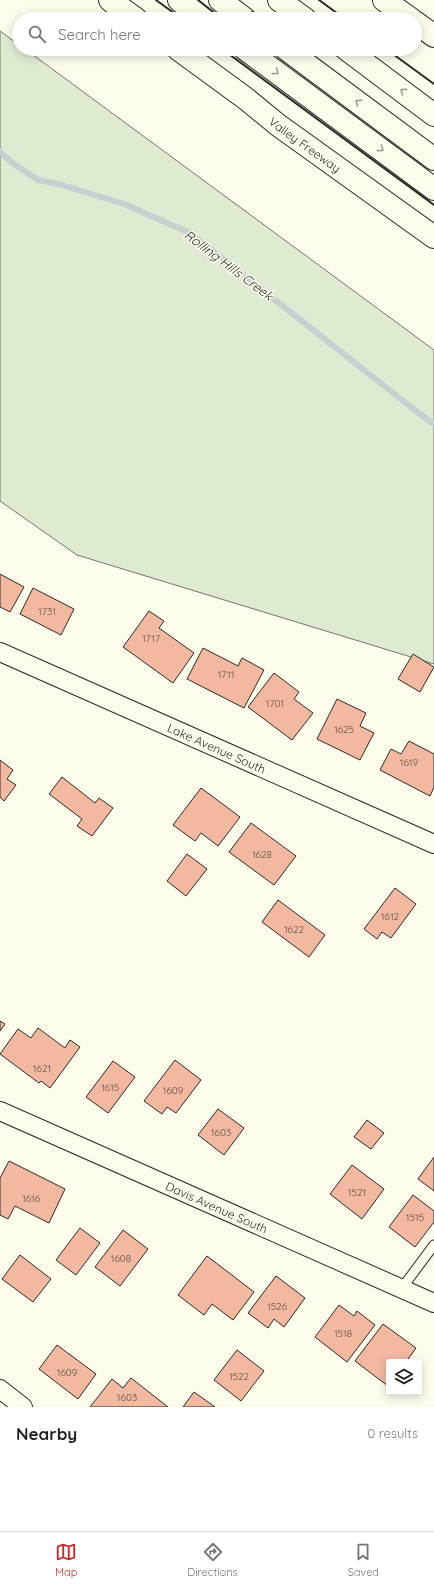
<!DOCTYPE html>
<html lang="en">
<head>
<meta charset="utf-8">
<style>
  body { margin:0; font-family:Quicksand,sans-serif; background:#f6f6f6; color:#222 }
  .controls { position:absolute; right:12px; bottom:12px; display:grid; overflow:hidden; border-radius:4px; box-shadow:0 2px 10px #0003 }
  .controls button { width:36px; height:36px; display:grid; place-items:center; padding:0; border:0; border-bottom:1px solid #e0e0e0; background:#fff; color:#222; font:20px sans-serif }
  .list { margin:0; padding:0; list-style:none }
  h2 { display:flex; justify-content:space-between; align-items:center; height:52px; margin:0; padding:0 16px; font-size:17px }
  h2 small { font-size:13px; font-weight:400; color:#767676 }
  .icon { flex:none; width:22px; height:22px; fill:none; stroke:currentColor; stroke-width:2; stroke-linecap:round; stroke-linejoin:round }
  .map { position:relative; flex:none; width:434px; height:1407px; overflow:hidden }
  .search { position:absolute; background:#fff; box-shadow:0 2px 10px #0003; left:12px; right:12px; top:12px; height:44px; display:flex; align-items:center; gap:10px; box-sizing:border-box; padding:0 14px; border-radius:22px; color:#767676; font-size:15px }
  .sheet { height:124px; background:#fff }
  nav { display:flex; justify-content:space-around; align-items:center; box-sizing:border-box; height:56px; border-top:1px solid #e0e0e0; background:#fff; font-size:11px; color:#767676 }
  nav a { display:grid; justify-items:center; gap:2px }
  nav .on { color:#c62828 }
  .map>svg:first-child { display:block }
  .green { fill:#deebd1; stroke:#74746e }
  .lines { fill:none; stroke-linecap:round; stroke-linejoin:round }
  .stream { stroke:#c7d0d0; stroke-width:6 }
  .building { fill:#f2b8a0; stroke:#2b2b2b }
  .service-casing { stroke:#2b2b2b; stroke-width:11 }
  .minor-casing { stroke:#2b2b2b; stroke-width:20 }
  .tertiary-casing { stroke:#2b2b2b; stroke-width:24 }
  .motorway-casing { stroke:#2b2b2b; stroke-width:24 }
  .service { stroke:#fdfbea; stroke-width:9 }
  .minor { stroke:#fdfbea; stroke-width:18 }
  .tertiary { stroke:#fdfbea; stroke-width:22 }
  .motorway { stroke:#fdfbea; stroke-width:22 }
  .wall { stroke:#2b2b2b; stroke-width:2 }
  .oneway { stroke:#9e9d94 }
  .labels { text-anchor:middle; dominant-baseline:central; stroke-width:3; stroke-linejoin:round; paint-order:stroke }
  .number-label { font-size:10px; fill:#5d4e48 }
  .street-label { font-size:12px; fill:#2b2b2b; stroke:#fdfbea }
  .water-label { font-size:13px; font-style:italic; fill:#2b2b2b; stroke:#fdfbea }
</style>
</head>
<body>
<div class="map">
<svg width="434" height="1407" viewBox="0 0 434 1407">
  <rect width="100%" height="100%" fill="#fdfbea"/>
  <path class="green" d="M0 31 19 45V49H25L434 350V664L77 555 0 501Z"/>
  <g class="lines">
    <path class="stream" d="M0 152 11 162 38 180 62 185 124 204 190 233 416 411 434 424"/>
  </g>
  <path class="building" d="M0 574 24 587 10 612 0 607Z
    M33 588 74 609 61 635 20 614Z
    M149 611 164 621 159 628 194 653 173 683 123 647Z
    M203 648 238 666 242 658 264 670 244 708 187 679Z
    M413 654 434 667 420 692 398 679Z
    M274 673 299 692 294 699 313 713 292 740 248 707Z
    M337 699 366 713 360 726 374 733 360 760 317 739Z
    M409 741 434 754V787L430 796 380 770 391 749 401 754Z
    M0 760 13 770 7 779 16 785 4 801 0 797Z
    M62 777 95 803 99 798 113 808 92 836 77 826 82 819 49 794Z
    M201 788 240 817 218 846 201 833 195 841 173 825Z
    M251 823 296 856 274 885 229 852Z
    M187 854 207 869 186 896 167 881Z
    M395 888 416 904 391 938 382 932 377 939 364 929Z
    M278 900 325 935 309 957 262 922Z
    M0 1021 5 1024 0 1031Z
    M38 1028 65 1048 70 1040 80 1047 50 1088 41 1081 39 1083 0 1054 18 1029 31 1038Z
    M175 1060 201 1080 176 1113 167 1107 162 1114 144 1101Z
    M113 1061 135 1077 108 1113 86 1097Z
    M218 1109 244 1128 224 1155 198 1135Z
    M367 1120 384 1133 371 1149 354 1137Z
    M434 1157V1191L418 1179Z
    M9 1161 65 1189 49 1223 15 1206 8 1219 0 1215V1178Z
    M352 1165 384 1189 362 1219 330 1194Z
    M413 1195 434 1211V1222L415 1247 389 1227Z
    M80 1228 100 1243 76 1275 56 1260Z
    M123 1230 148 1249 120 1286 95 1267Z
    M20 1255 51 1279 33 1302 2 1279Z
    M207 1256 254 1292 233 1320 212 1304 204 1315 178 1295Z
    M276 1276 305 1298 284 1327 274 1319 268 1328 248 1313Z
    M339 1305 354 1316 357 1311 375 1325 347 1362 315 1337Z
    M383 1324 416 1348 406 1362H389L388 1386 355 1361Z
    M57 1345 96 1374 78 1399 39 1369Z
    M237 1350 264 1371 241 1401 214 1380Z
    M131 1378 168 1407H90L112 1379 123 1388Z
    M194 1392 215 1407H183Z"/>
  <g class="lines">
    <defs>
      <path id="service" d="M402 1288 434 1245"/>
      <g id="minor">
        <path id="s1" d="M0 652 434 844"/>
        <path id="s2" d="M0 1111 434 1303"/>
        <path d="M0 1389 23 1407"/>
      </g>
      <path id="tertiary" d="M384 0 411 19
        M415 22 434 36"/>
      <g id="motorway">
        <path d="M110 0 136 19"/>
        <path d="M179 0 204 19"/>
        <path d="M220 0 245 19"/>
        <path d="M279 0 305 19"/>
        <path id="s3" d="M178 49 245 98 278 125 434 237"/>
        <path d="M245 49 434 189"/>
        <path d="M286 49 434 159"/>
        <path d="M346 49 434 115"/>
      </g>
    </defs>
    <use href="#service" class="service-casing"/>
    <use href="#minor" class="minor-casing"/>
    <use href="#tertiary" class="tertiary-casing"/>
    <use href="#motorway" class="motorway-casing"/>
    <use href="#service" class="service"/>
    <use href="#minor" class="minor"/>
    <use href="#tertiary" class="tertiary"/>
    <use href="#motorway" class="motorway"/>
    <path class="wall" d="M156 0 182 19
      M198 0 222 19
      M319 0 345 19
      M252 12 262 19
      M222 49 434 205
      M386 49 434 84"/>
  </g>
  <defs><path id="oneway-chevron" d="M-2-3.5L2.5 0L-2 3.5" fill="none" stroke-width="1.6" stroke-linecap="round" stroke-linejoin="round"/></defs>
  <g class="oneway">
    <use href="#oneway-chevron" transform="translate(276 72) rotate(37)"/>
    <use href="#oneway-chevron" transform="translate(403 91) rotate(-143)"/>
    <use href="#oneway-chevron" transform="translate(358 102) rotate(-144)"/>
    <use href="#oneway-chevron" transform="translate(381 149) rotate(36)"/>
  </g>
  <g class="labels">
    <g class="number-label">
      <text x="47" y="611">1731</text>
      <text x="151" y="638">1717</text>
      <text x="226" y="674">1711</text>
      <text x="275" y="703">1701</text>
      <text x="344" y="729">1625</text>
      <text x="409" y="762">1619</text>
      <text x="262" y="854">1628</text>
      <text x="390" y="916">1612</text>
      <text x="294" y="929">1622</text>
      <text x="42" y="1068">1621</text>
      <text x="110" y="1087">1615</text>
      <text x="173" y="1090">1609</text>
      <text x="221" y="1132">1603</text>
      <text x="357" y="1192">1521</text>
      <text x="31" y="1198">1616</text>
      <text x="415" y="1217">1515</text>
      <text x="121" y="1258">1608</text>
      <text x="277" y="1306">1526</text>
      <text x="343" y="1333">1518</text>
      <text x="67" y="1372">1609</text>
      <text x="239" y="1376">1522</text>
      <text x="127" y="1397">1603</text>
    </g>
    <g class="street-label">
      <text stroke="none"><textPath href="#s3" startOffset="159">Valley Freeway</textPath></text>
      <text stroke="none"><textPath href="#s1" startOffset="237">Lake Avenue South</textPath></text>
      <text stroke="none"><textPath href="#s2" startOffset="237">Davis Avenue South</textPath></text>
    </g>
    <g class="water-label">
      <text transform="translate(229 265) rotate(37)">Rolling Hills Creek</text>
    </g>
  </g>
</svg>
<div class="controls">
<button><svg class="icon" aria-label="layers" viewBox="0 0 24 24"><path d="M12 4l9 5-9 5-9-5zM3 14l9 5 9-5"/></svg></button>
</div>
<div class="search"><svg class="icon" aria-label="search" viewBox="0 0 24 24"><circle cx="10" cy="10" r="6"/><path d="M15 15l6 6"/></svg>Search here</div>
</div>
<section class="sheet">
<h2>Nearby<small>0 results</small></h2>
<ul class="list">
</ul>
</section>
<nav>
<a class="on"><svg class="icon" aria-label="map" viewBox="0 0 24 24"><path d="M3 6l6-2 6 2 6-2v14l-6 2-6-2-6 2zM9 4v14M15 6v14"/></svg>Map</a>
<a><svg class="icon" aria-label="directions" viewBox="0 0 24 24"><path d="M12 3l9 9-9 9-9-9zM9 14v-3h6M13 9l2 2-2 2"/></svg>Directions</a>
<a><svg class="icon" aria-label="saved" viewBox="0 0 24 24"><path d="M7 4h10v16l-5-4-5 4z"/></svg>Saved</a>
</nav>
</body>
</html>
